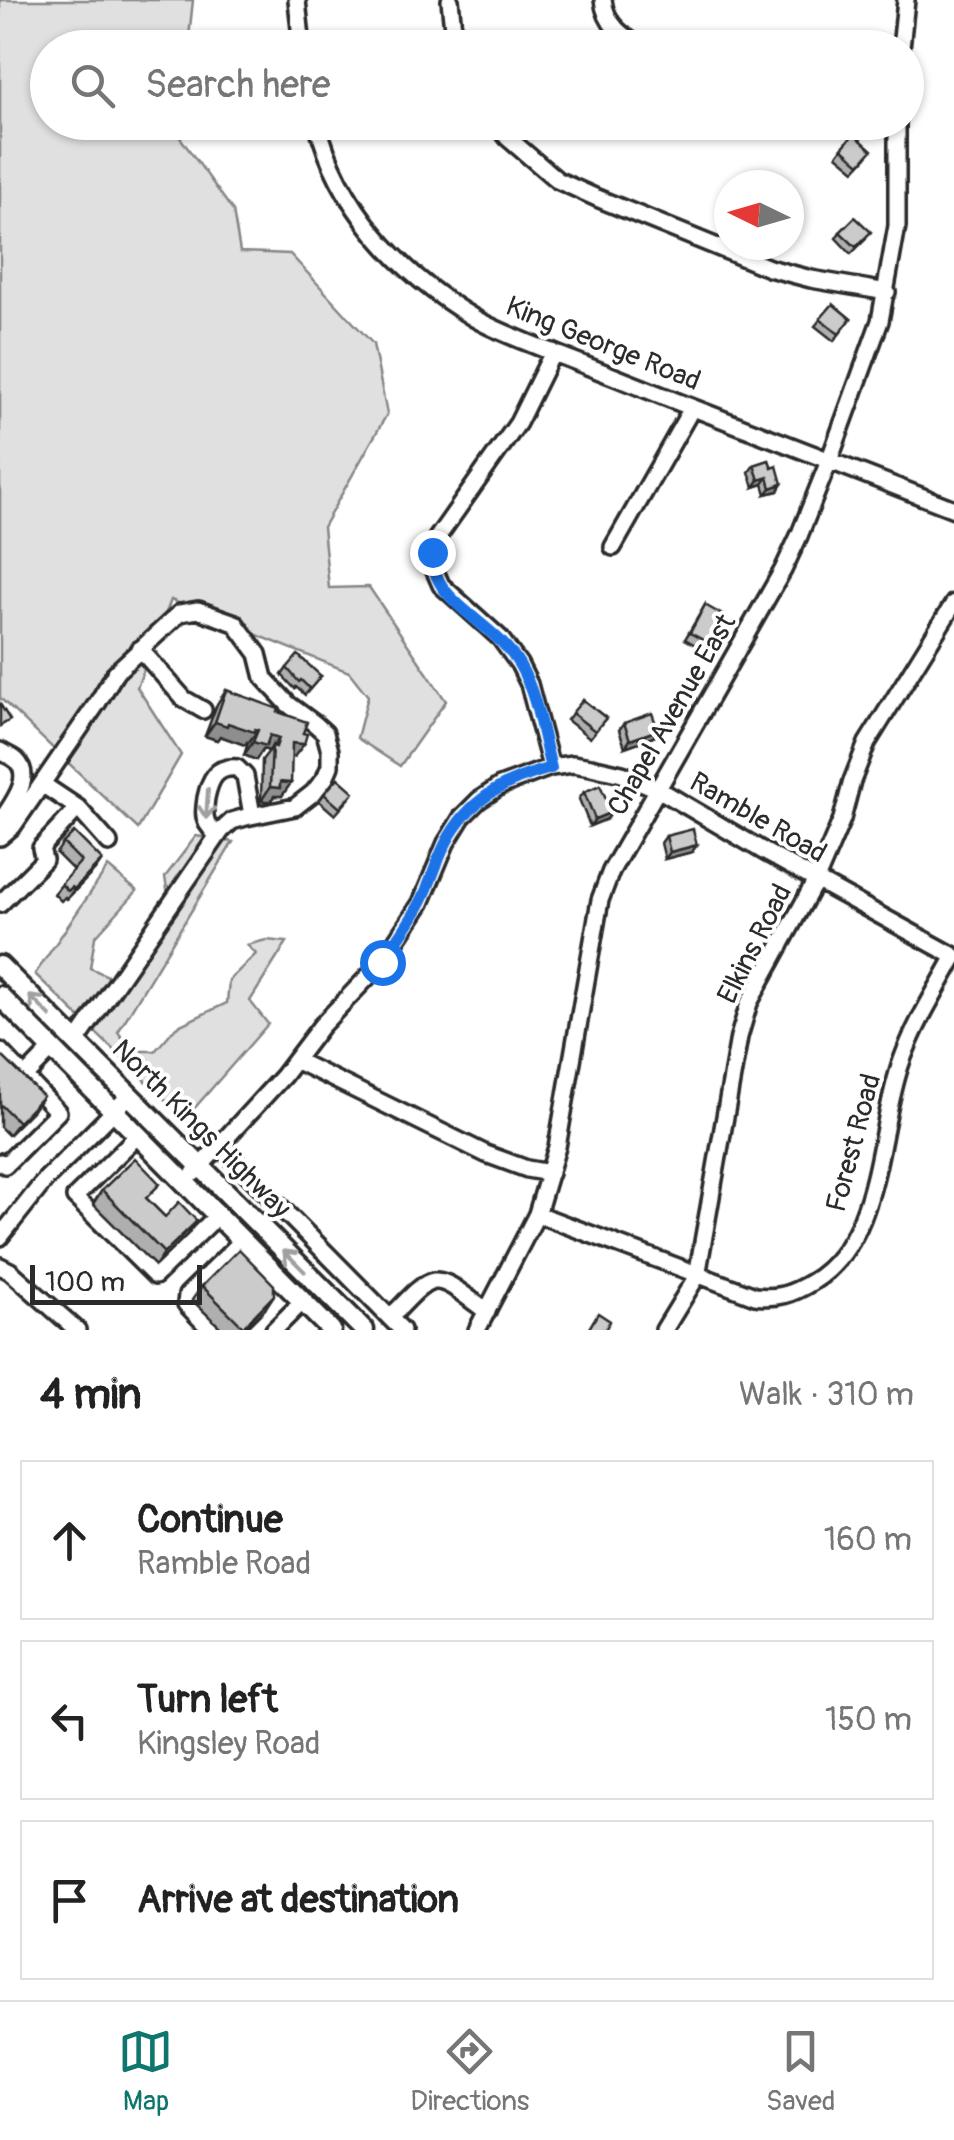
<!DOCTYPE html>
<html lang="en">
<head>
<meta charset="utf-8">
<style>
  body { margin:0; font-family:Pangolin,sans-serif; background:#f2f2f2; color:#222 }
  .compass { position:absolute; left:714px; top:170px; width:90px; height:90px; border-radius:50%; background:#fff; box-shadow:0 2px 8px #0004; rotate:275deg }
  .scale { position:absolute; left:30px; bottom:25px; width:172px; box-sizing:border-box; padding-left:10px; border:5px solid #2b2b2b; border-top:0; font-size:28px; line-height:35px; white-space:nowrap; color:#2b2b2b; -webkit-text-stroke:8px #fff; paint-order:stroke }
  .stop { position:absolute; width:30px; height:30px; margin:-22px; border:8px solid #1a73e8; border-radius:50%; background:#fff }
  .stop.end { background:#1a73e8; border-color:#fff; box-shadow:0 2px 10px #0008 }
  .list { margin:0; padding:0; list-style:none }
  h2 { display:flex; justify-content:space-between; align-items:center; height:130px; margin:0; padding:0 40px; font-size:42px }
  h2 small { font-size:32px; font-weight:400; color:#767676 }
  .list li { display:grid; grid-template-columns:65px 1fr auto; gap:30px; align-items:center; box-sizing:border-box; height:160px; margin:0 20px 20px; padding:0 20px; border:2px solid #e0e0e0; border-radius:0px }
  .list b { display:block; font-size:38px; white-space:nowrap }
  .list p { margin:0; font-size:32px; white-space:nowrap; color:#767676 }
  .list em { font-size:32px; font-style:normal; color:#767676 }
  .icon { flex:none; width:55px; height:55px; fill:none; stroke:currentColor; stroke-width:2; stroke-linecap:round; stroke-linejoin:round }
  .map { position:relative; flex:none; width:954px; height:1330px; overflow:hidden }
  .search { position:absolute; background:#fff; box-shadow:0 2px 8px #0004; left:30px; right:30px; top:30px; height:110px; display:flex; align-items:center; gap:25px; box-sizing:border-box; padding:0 35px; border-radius:55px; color:#767676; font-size:38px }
  .sheet { height:670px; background:#fff }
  nav { display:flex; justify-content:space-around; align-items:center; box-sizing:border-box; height:140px; border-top:2px solid #e0e0e0; background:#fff; font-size:28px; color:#767676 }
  nav a { display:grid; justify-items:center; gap:5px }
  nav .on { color:#0f766e }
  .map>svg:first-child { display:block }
  .green { fill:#e0e0e0; stroke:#868686; stroke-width:2.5 }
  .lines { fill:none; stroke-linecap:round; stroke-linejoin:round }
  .minor-casing { stroke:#2b2b2b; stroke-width:22 }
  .major-casing { stroke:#2b2b2b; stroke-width:25 }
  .minor { stroke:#fff; stroke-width:15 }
  .major { stroke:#fff; stroke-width:18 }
  .wall { fill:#afafaf; stroke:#2b2b2b; stroke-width:2.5 }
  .shaded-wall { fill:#8e8e8e; stroke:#2b2b2b; stroke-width:2.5 }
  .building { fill:#cbcbcb; stroke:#2b2b2b; stroke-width:2.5 }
  .oneway { stroke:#a0a0a0 }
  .route { stroke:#1a73e8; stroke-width:12 }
  .labels { text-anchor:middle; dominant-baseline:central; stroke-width:8; stroke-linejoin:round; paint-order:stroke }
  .street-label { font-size:28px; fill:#2b2b2b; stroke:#fff }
</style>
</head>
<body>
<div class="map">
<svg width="954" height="1330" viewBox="0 0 954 1330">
  <rect width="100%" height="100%" fill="#fff"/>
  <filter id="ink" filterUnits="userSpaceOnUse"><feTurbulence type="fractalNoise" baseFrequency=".01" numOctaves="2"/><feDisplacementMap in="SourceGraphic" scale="20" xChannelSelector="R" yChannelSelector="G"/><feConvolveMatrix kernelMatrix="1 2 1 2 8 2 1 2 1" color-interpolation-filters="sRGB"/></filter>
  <g filter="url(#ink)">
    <path class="green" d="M0 0H193L188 47 48 48V122L180 123 179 136 233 211 240 252 290 254 373 344 387 414 323 527 329 588 369 587 446 701 400 766 357 738 368 696 349 672 171 600 137 687 181 755 138 829 0 698Z
      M196 836 233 842 118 1032 132 1051H155L176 1027 227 1003 229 980 256 954 247 945 266 940 287 942 250 1001 268 1024 185 1119 35 974 108 867 137 891 95 937 90 968 123 983 171 913 165 877Z"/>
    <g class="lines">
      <defs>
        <path id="minor" d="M297 0 302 48
          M450 0 455 48
          M603 0C606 25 622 36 642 48
          M901 48 906 0
          M317 122C338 207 400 274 474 318 498 332 525 341 551 352 593 368 635 385 678 402 770 438 862 474 954 509
          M495 122 508 138 557 180 597 198 769 268 811 279 887 292
          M613 547 692 408
          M140 649 184 699 203 710
          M0 751C5 754 11 756 16 760 35 778 10 806 0 823
          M551 767 529 684 519 664 500 638 441 585 434 569 433 552 437 538 518 423 553 352
          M42 784 78 808 109 843
          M217 836C216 835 208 825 207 823 203 815 205 807 206 798 210 779 216 766 237 768L245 776 252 815
          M0 837 13 826 98 702 116 672 180 613 198 610 235 623 258 654 264 678 288 704 315 724 325 733 330 751V766L325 778 313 793 295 807 246 817 232 821 221 831 76 1042
          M0 904 44 860 41 848 78 808
          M0 1051 25 1077 52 1049
          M295 1060 486 1154 527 1169 550 1173
          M137 1136 75 1197 155 1276 217 1216
          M219 1145 402 1330
          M0 1162 5 1165 58 1112 25 1077
          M194 1173 283 1076 321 1026 382 962 421 903 446 843 462 817 479 800 500 786 551 767 573 764 591 767 622 774 658 789 765 852 954 956
          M537 1214 755 1296C778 1299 792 1294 812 1282 883 1239 876 1130 902 1060 915 1024 936 991 954 958
          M0 1237 46 1179 129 1096
          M0 1266 10 1271 77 1330
          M390 1318C437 1268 433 1271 487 1312
          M211 1330 186 1304 187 1295 242 1241
          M274 1330 302 1302
          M477 1330 537 1214 557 1147 600 900 611 871 783 570 799 536 829 461 880 321 897 226V122
          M664 1330 697 1276 739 1037 749 1003 816 880 842 819 852 781 867 743 954 603"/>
        <path id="major" d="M0 966 364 1330
          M0 996 331 1330"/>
      </defs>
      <use href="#minor" class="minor-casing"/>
      <use href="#major" class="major-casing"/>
      <use href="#minor" class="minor"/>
      <use href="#major" class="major"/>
    </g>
    <path class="wall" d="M842 148 867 157 855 170 837 155Z
      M840 232 866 239 851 254 836 238Z
      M833 304 851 319 834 341 815 326Z
      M769 460 778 491 766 494 763 484 754 487 749 472 754 465Z
      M705 605 709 643 704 650 685 639Z
      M287 668 321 676 305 695 296 687 295 689 282 675Z
      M226 690 278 712 294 757H292L282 796H274L271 801H261L262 760 269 751 263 749 256 760 244 755 248 743 247 742 245 745 220 736 217 740 205 736 217 704Z
      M583 700 606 718 590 738 567 720Z
      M624 723 653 737 625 747 619 730Z
      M584 792 612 812 607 819 590 826 579 799Z
      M324 794 349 799 335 815 319 801Z
      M666 836 692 852 665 859 661 843Z
      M63 843 102 860 95 870 67 899 65 897 61 901 54 894 73 870 56 853Z
      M0 1054 33 1110 8 1135 0 1127Z
      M102 1190 148 1200 165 1217 188 1234 155 1266 93 1204Z
      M202 1286 265 1309 244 1330H223L192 1300Z"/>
    <path class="shaded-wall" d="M768 477 763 484 754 487 759 480Z
      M782 484 778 491 766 494 771 488Z
      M215 722 228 723 258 730 248 743 247 742 245 745 220 736 217 740 205 736Z
      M658 730 653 737 625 747 630 740Z
      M270 735 279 738 272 749V746L269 751 263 749 256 760 244 755 253 742Z
      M292 743 304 744 294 757 283 756Z
      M280 782 291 783 282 796H274L271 801H261L270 787Z
      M612 812 607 819 590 826 595 819Z
      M697 845 692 852 665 859 670 852Z
      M102 860 95 870 67 899 74 889Z
      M43 1096 33 1110 8 1135 18 1122Z
      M197 1221 188 1234 155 1266 164 1253Z
      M274 1295 265 1309 244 1330H241Z"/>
    <path class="building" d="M796 40 825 48H794Z
      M854 134 872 150 860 164 842 148Z
      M855 217 871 232 856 247 840 232Z
      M833 304 851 319 839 334 820 319Z
      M769 460 772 468 777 466 782 484 771 488 768 477 759 480 754 465Z
      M705 605 724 616 709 643 690 633Z
      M298 655 321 676 310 689 301 680 299 682 287 668Z
      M226 690 279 709 278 712 307 722 303 733 307 734 304 744 292 743 291 783 280 782V788L270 787 272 746 276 747 279 738 270 735 266 746 253 742 258 730 255 729 254 732 228 723 227 726 215 722Z
      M583 700 606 718 595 731 572 713Z
      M0 704 10 720 0 726Z
      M652 713 658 730 630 740 624 723Z
      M338 778 354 792 340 808 324 794Z
      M600 785 612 812 595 819 584 792Z
      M693 829 697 845 670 852 666 836Z
      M74 832 102 860 74 889 72 887 68 891 61 884 81 861 63 843Z
      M0 1054 43 1096 18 1122 0 1104Z
      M135 1158 160 1184 146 1198 165 1217 179 1202 197 1221 164 1253 102 1190Z
      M239 1249 274 1285V1295L243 1327 202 1286Z
      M598 1313 610 1321 605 1330H588Z"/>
    <defs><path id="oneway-shaft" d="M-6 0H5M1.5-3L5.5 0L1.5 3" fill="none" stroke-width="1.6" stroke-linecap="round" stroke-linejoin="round" transform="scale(2.5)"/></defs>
    <g class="oneway">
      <use href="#oneway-shaft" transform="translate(207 804) rotate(94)"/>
      <use href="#oneway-shaft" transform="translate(40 1006) rotate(-135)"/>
      <use href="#oneway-shaft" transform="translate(294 1261) rotate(-135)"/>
    </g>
  </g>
  <g class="lines" filter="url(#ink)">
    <path class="route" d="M382 962C396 942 410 923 421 902 431 883 436 862 446 843 468 800 505 780 551 768 542 734 537 694 519 664 499 630 455 611 439 581 434 572 433 563 432 552"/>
  </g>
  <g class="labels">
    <g class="street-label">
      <text transform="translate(603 344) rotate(22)">King George Road</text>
      <text transform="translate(672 715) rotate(-60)">Chapel Avenue East</text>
      <text transform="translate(758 818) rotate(30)">Ramble Road</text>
      <text transform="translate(755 944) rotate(-63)">Elkins Road</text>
      <text transform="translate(201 1129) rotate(45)">North Kings Highway</text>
      <text transform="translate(854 1143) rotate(-75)">Forest Road</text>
    </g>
  </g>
</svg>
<svg class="compass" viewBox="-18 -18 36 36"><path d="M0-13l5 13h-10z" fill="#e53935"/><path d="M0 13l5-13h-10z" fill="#767676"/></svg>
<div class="scale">100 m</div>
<div class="stop" style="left:382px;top:962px"></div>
<div class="stop end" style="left:432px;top:552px"></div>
<div class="search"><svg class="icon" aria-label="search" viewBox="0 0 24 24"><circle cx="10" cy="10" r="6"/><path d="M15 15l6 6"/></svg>Search here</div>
</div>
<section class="sheet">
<h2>4 min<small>Walk · 310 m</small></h2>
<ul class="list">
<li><svg class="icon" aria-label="ahead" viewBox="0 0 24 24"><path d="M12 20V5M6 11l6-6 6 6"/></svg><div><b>Continue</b><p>Ramble Road</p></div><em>160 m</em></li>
<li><svg class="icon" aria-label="left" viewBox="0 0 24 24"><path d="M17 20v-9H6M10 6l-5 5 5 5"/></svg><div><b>Turn left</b><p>Kingsley Road</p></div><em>150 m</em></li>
<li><svg class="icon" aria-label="arrive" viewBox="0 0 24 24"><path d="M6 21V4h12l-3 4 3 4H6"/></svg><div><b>Arrive at destination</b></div></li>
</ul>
</section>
<nav>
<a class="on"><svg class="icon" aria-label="map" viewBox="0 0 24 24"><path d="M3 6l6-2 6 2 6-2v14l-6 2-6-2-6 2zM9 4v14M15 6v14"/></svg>Map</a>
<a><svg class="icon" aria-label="directions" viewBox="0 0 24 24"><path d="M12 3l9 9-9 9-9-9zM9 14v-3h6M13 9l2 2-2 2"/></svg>Directions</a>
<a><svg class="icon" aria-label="saved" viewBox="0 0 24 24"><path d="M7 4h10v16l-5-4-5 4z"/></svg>Saved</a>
</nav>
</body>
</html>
